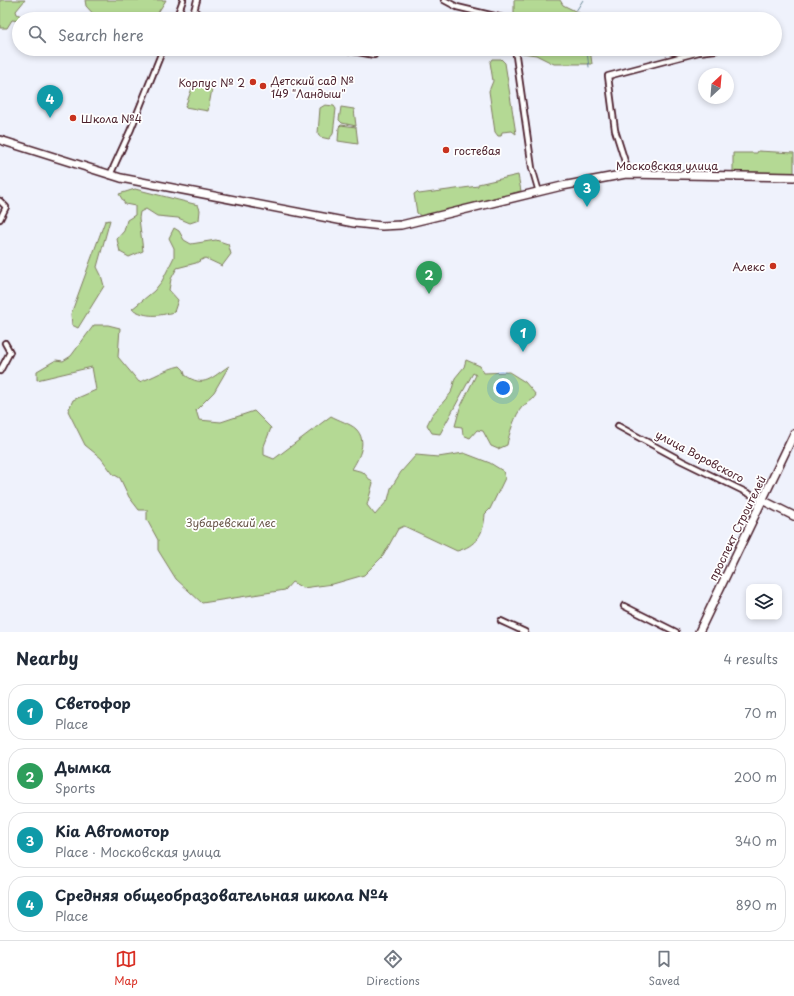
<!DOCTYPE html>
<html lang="en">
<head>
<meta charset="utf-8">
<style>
  body { margin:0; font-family:"Playpen Sans",sans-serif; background:#f2f2f3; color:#1f2937 }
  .controls { position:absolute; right:12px; bottom:12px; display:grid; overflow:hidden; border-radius:8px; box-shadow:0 2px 6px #0003 }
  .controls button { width:36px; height:36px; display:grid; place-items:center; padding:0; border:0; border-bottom:1px solid #e0e1e3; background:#fff; color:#1f2937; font:20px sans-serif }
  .compass { position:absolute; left:698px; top:68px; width:36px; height:36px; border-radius:50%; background:#fff; box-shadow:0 2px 6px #0003; rotate:26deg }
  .you { position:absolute; left:503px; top:388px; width:14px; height:14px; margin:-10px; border:3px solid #fff; border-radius:50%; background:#1a73e8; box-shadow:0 0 0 6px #1a73e833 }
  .badge { display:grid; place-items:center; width:26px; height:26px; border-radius:50%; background:#d93025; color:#fff; font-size:13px; font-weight:700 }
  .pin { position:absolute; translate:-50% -33px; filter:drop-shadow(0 1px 2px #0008) }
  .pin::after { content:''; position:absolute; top:21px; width:14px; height:12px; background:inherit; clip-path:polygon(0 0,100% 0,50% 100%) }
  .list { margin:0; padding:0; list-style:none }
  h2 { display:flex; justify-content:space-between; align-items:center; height:52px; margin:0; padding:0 16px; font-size:17px }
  h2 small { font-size:13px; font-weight:400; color:#747a83 }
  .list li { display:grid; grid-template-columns:26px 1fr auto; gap:12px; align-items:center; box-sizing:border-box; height:56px; margin:0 8px 8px; padding:0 8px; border:1px solid #e0e1e3; border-radius:16px }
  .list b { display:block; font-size:15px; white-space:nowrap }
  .list p { margin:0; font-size:13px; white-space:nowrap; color:#747a83 }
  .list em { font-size:13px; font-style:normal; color:#747a83 }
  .icon { flex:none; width:22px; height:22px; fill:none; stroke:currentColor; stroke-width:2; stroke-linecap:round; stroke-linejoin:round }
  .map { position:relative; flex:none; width:794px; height:632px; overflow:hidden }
  .search { position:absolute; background:#fff; box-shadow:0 2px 6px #0003; left:12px; right:12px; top:12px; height:44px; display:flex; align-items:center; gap:10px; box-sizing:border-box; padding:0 14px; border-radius:22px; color:#747a83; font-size:15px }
  .sheet { height:308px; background:#fff }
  nav { display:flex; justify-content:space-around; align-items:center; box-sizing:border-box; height:56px; border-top:1px solid #e0e1e3; background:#fff; font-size:11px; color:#747a83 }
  nav a { display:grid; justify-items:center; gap:2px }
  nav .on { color:#d93025 }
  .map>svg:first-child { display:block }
  .green { fill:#b4d994; stroke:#7f7c60 }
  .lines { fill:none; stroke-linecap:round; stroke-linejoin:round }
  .stream { stroke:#6a8896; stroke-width:1 }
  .street-casing { stroke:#4a1f2b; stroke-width:8 }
  .secondary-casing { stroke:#4a1f2b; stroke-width:10 }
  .street { stroke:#fff; stroke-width:4.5 }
  .secondary { stroke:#fff; stroke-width:7 }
  .poi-dot { fill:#c8321e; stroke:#fff; stroke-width:1.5 }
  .labels { text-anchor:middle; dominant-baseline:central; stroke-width:3.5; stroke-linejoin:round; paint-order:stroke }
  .poi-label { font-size:11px; fill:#4a1f2b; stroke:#fff; text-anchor:start }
  .street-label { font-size:11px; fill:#4a1f2b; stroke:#fff }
  .park-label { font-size:11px; fill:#6a574a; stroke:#fff }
</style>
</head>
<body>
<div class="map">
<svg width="794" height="632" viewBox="0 0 794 632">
  <rect width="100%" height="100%" fill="#eff2fc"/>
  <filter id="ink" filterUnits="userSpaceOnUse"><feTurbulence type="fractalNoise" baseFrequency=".025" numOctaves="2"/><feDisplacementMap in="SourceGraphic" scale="8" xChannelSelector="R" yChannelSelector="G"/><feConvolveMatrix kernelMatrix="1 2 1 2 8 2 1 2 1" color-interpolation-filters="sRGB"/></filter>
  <g filter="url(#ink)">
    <path class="green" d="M0 0H25L16 11 17 14 23 17 19 21 12 20 7 28H0Z
      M85 0H166L154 19H98L86 6Z
      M514 0H560L563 5 591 19H517L514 15Z
      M521 49H590L592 64H554L536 55 522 53Z
      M492 59H501L505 63 516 134 512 131 502 132 501 136H498L495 132 489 91 493 81 490 62Z
      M194 83 212 89 208 111 185 107Z
      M325 105 334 106 336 109 333 134 329 139 320 137 318 133 320 108Z
      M341 107 354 109 356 126 342 123 339 120Z
      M341 125 356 127 358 144 338 141 339 127Z
      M758 151 794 153V173L733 172V153H757Z
      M518 175 521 191 422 217 417 213 414 194 417 192 419 194 478 186V184Z
      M135 189 198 205 200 210 199 220 190 223 178 218 157 216 146 209 140 212 139 218 143 251 129 257 120 252 117 239 124 231 127 220 135 215V206L125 204 119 194Z
      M110 220 97 267 101 275 104 286 78 328 72 325 71 314 105 221Z
      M174 228 179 231 184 240 191 244 216 240 228 244 231 254 222 266 205 258 196 263 177 268 171 279 169 290 178 300 174 312C158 316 147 318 132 309L154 291 162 281 174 257V248L169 238Z
      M94 325H108L120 328 118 357 139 382C153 378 165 369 180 366L184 370 185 375C204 389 212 377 229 366L214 392 196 410 199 420 221 422 254 411 271 428 264 446V455L274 459 331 416C338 420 351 424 356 429 368 441 359 458 352 469L363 472 373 483 367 505 375 515 388 500 391 488 401 472 416 455 438 457 464 453 490 463 503 471 505 478 490 509 485 514C484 534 476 546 457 551L404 526 398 529 383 556 364 575 333 584 303 588 292 582 285 590 202 603 176 579 158 550V540L147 520V510H139L129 497 120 478 113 474 101 458 85 445 68 411 73 400 96 390 92 367 37 380V371L56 360 63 361 71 356Z
      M466 360 480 366 484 373 509 372 525 382 536 395C532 402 527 402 522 407 515 415 509 434 507 445L498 449 491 446 483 431 477 430 470 438 463 435 462 427 455 426 460 408 476 375 473 373 440 434 432 433 427 425 432 415 451 393 455 378 464 367Z"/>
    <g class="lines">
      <path class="stream" d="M576 11 583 0
        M583 50 587 52 589 67"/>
      <defs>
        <path id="street" d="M197 0 194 11 206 19
          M444 0 457 7 507 19
          M176 19 183 0
          M343 49 374 55
          M515 49 532 168 539 192
          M626 174 627 168 615 130 608 76 699 52 716 50
          M110 175 131 129 163 49
          M0 201 6 207 0 219
          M0 371 10 352 5 343
          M618 426 682 461 762 500
          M624 606 676 632
          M501 621 525 632"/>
        <path id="secondary" d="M0 140 121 178 354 223 382 226 401 225 562 186 626 174 794 177
          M762 500 794 516
          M699 632 794 434"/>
      </defs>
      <use href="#street" class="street-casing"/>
      <use href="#secondary" class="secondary-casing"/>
      <use href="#street" class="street"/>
      <use href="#secondary" class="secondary"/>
    </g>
  </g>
  <g class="poi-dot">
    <circle cx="253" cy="82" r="4"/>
    <circle cx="263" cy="86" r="4"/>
    <circle cx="73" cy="118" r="4"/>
    <circle cx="446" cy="150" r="4"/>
    <circle cx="773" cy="266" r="4"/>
  </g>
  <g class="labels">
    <g class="poi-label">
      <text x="271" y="80">Детский сад №<tspan x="271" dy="13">149 "Ландыш"</tspan></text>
      <text x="245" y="82" text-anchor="end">Корпус № 2</text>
      <text x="81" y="118">Школа №4</text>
      <text x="454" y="150">гостевая</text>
      <text x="765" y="266" text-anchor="end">Алекс</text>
    </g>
    <g class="street-label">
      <text x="667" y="165">Московская улица</text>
      <text transform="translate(700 456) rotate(28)">улица Воровского</text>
      <text transform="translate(737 528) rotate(-64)">проспект Строителей</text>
    </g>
    <g class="park-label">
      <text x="231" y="522">Зубаревский лес</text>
    </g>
  </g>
</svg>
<div class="controls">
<button><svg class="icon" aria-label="layers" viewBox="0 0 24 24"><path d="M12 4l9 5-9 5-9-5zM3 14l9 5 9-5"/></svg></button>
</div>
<svg class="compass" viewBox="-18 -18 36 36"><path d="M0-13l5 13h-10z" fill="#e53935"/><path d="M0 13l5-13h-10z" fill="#747a83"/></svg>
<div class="you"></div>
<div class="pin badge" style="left:523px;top:352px;background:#0f9aa8">1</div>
<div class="pin badge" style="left:429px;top:294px;background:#2e9e5b">2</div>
<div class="pin badge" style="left:587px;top:207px;background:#0f9aa8">3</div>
<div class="pin badge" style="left:50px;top:118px;background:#0f9aa8">4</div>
<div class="search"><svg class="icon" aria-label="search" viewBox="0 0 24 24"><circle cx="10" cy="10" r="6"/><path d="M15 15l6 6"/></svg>Search here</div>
</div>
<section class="sheet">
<h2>Nearby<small>4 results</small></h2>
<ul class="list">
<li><span class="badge" style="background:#0f9aa8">1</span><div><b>Светофор</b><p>Place</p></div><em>70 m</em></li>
<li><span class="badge" style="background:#2e9e5b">2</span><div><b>Дымка</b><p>Sports</p></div><em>200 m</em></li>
<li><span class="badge" style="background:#0f9aa8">3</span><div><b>Kia Автомотор</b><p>Place · Московская улица</p></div><em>340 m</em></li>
<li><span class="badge" style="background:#0f9aa8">4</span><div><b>Средняя общеобразовательная школа №4</b><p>Place</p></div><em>890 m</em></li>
</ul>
</section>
<nav>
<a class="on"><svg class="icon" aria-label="map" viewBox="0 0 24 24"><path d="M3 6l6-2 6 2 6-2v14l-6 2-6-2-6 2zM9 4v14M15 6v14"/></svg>Map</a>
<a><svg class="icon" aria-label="directions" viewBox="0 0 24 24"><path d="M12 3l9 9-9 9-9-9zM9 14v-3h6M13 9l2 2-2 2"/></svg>Directions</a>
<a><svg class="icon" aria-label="saved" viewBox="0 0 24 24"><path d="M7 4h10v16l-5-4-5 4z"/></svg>Saved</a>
</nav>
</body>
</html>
